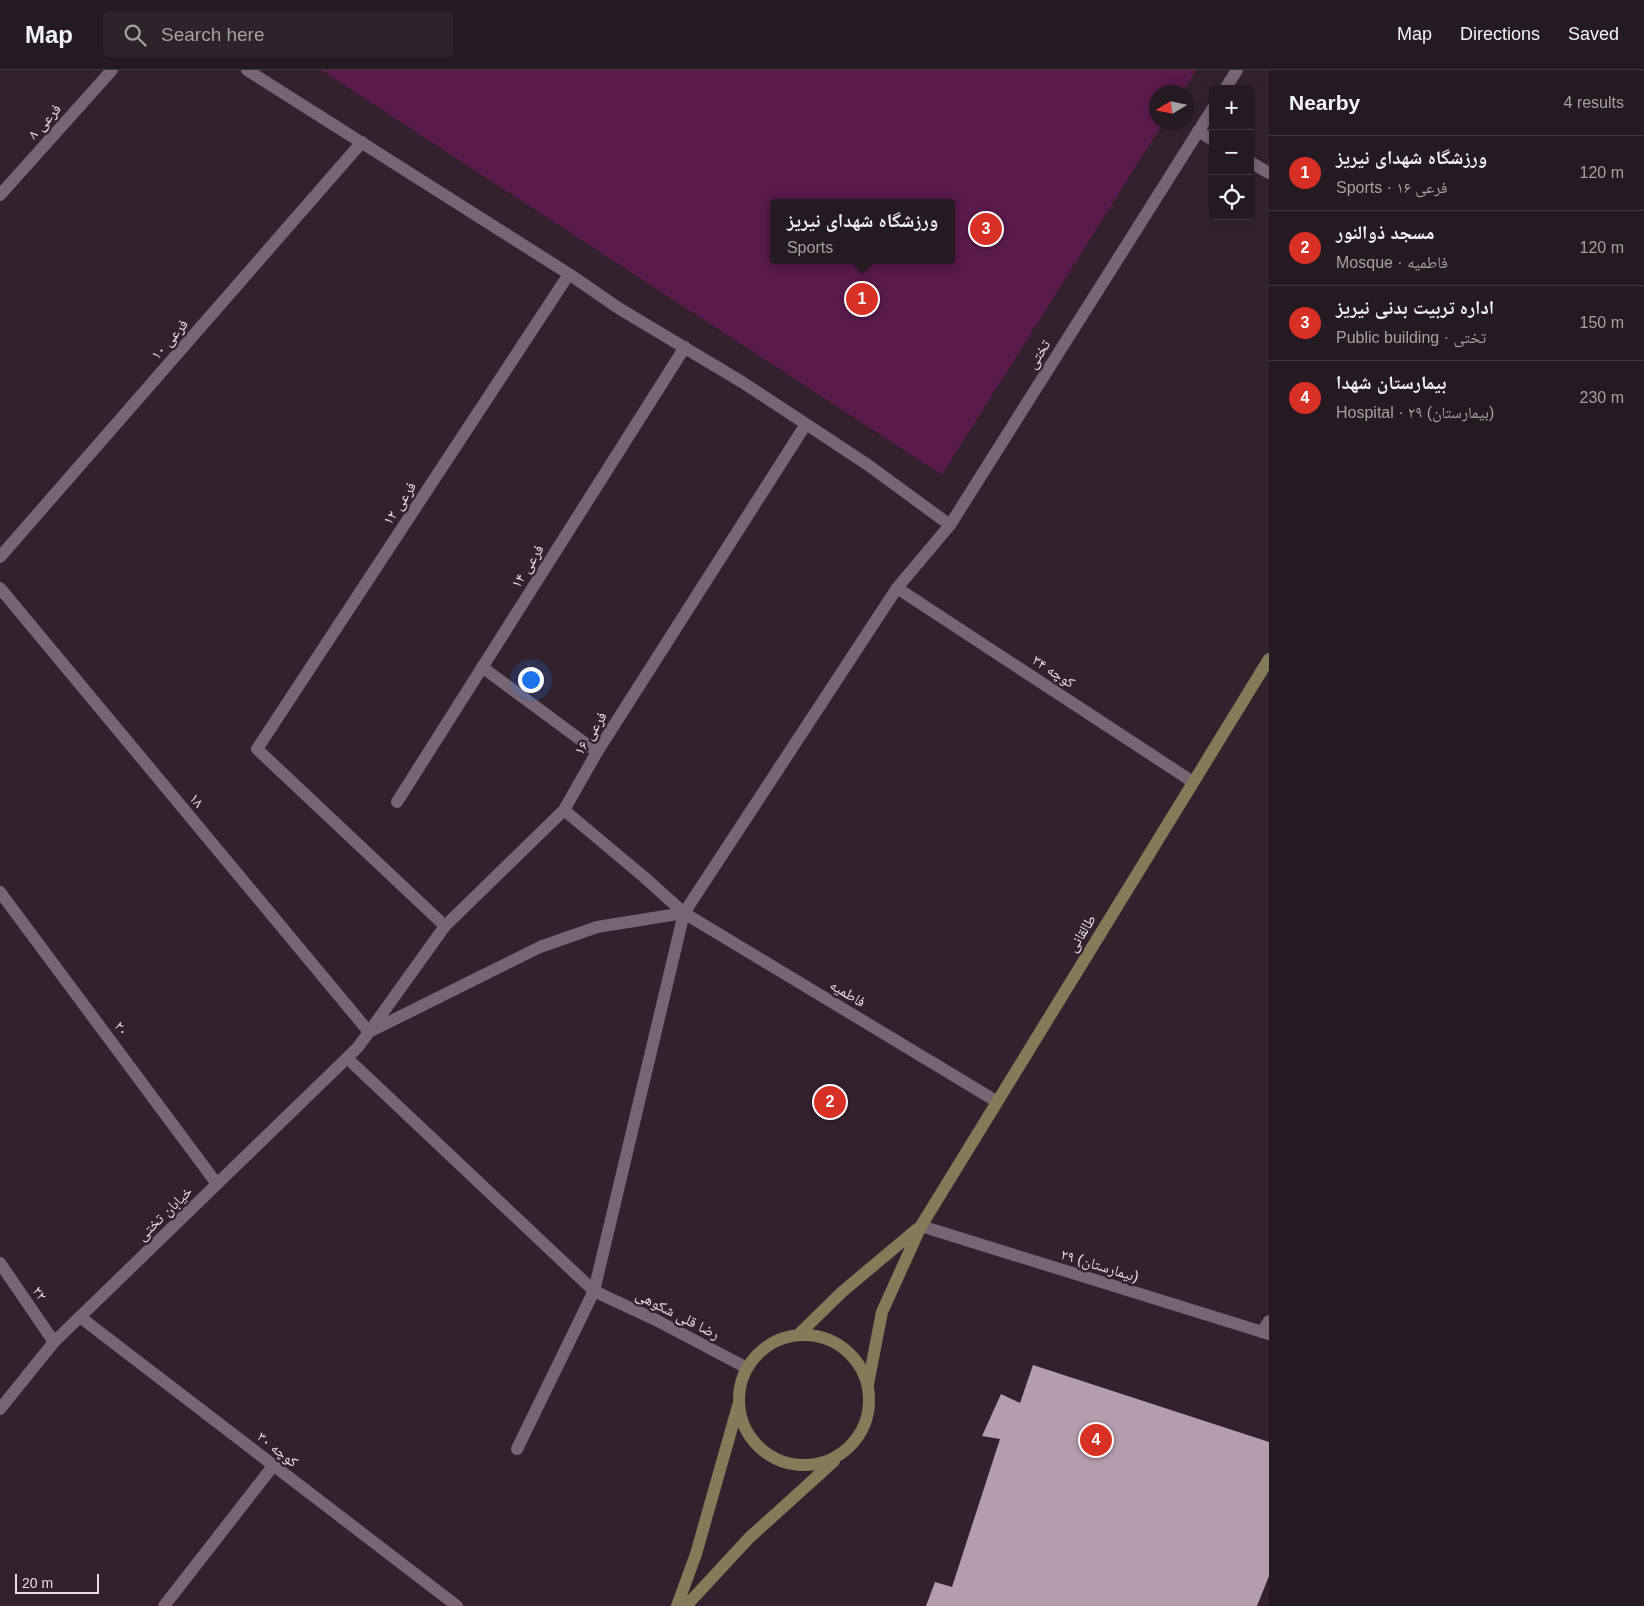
<!DOCTYPE html>
<html lang="en">
<head>
<meta charset="utf-8">
<style>
  body { margin:0; font-family:Arial,"Noto Naskh Arabic",sans-serif; background:#2e232a; color:#f1f3f6 }
  .controls { position:absolute; right:15px; top:15px; display:grid; overflow:hidden; border-radius:5px; box-shadow:0 2px 8px #0003 }
  .controls button { width:45px; height:45px; display:grid; place-items:center; padding:0; border:0; border-bottom:1px solid #423840; background:#261a22; color:#f1f3f6; font:25px sans-serif }
  .compass { position:absolute; left:1149px; top:15px; width:45px; height:45px; border-radius:50%; background:#261a22; box-shadow:0 2px 8px #0003; rotate:260deg }
  .scale { position:absolute; left:15px; bottom:12px; width:84px; box-sizing:border-box; padding-left:5px; border:2px solid #e9dde5; border-top:0; font-size:14px; line-height:18px; white-space:nowrap; color:#e9dde5; -webkit-text-stroke:4px #33222e; paint-order:stroke }
  .you { position:absolute; left:530px; top:609px; width:18px; height:18px; margin:-12px; border:4px solid #fff; border-radius:50%; background:#1a73e8; box-shadow:0 0 0 8px #1a73e833 }
  .badge { display:grid; place-items:center; width:32px; height:32px; border-radius:50%; background:#d93025; color:#fff; font-size:16px; font-weight:700 }
  .pin { position:absolute; translate:-50% -50%; border:2px solid #fff; box-shadow:0 1px 5px #0006 }
  .popup { position:absolute; left:770px; top:129px; width:185px; height:65px; box-sizing:border-box; display:grid; place-content:center; border-radius:5px; background:#261a22; filter:drop-shadow(0 1px 4px #0005); font-size:16px; white-space:nowrap; color:#a4a1a5 }
  .popup b { font-size:19px; color:#f1f3f6 }
  .popup::after { content:''; position:absolute; left:50%; top:100%; margin-left:-10px; border:10px solid transparent; border-top-color:#261a22 }
  .list { margin:0; padding:0; list-style:none }
  h2 { display:flex; justify-content:space-between; align-items:center; height:65px; margin:0; padding:0 20px; font-size:21px }
  h2 small { font-size:16px; font-weight:400; color:#a4a1a5 }
  .list li { display:grid; grid-template-columns:32px 1fr auto; gap:15px; align-items:center; box-sizing:border-box; height:75px; padding:0 20px; border-top:1px solid #423840 }
  .list b { display:block; font-size:19px; white-space:nowrap }
  .list p { margin:0; font-size:16px; white-space:nowrap; color:#a4a1a5 }
  .list em { font-size:16px; font-style:normal; color:#a4a1a5 }
  .icon { flex:none; width:28px; height:28px; fill:none; stroke:currentColor; stroke-width:2; stroke-linecap:round; stroke-linejoin:round }
  .map { position:relative; flex:none; width:1269px; height:1536px; overflow:hidden }
  header { display:flex; align-items:center; gap:30px; box-sizing:border-box; height:70px; padding:0 25px; background:#261a22; border-bottom:1px solid #423840 }
  header strong { font-size:24px }
  nav { display:flex; gap:28px; margin-inline-start:auto; font-size:18px }
  .search { width:350px; height:45px; background:#2e232a; display:flex; align-items:center; gap:12px; box-sizing:border-box; padding:0 18px; border-radius:5px; color:#a4a1a5; font-size:19px }
  main { display:flex }
  aside { flex:1; background:#261a22 }
  .map>svg:first-child { display:block }
  .park { fill:#591a4c; fill-rule:evenodd }
  .building { fill:#b49dad }
  .lines { fill:none; stroke-linecap:round; stroke-linejoin:round }
  .service { stroke:#796473; stroke-width:12 }
  .minor { stroke:#796473; stroke-width:12 }
  .tertiary { stroke:#796473; stroke-width:12 }
  .secondary { stroke:#847b58; stroke-width:12 }
  .labels { text-anchor:middle; dominant-baseline:central; stroke-width:5; stroke-linejoin:round; paint-order:stroke }
  .street-label { font-size:15px; fill:#e9dde5; stroke:#33222e }
</style>
</head>
<body>
<header>
<strong>Map</strong>
<div class="search"><svg class="icon" aria-label="search" viewBox="0 0 24 24"><circle cx="10" cy="10" r="6"/><path d="M15 15l6 6"/></svg>Search here</div>
<nav><a>Map</a><a>Directions</a><a>Saved</a></nav>
</header>
<main>
<div class="map">
<svg width="1269" height="1536" viewBox="0 0 1269 1536">
  <rect width="100%" height="100%" fill="#33222e"/>
  <path class="park" d="M321 0H1196L1182 22H1156V52L1163 53 942 405ZM773 133H951V190H773Z"/>
  <path class="building" d="M1033 1295 1269 1372V1506L1257 1536H926L935 1512 952 1517 1000 1369 982 1366 1001 1324 1020 1333Z"/>
  <g class="lines">
    <path class="service" d="M0 125 112 0
      M482 597 597 682
      M1262 1262 1269 1251
      M517 1379 594 1221"/>
    <path class="minor" d="M247 0 569 204 620 239 742 312 806 354 868 395 950 455
      M1198 61 1213 70
      M1250 92 1269 103
      M0 487 362 72
      M0 518 369 962
      M397 732 685 277
      M564 740 597 682 806 354
      M0 822 217 1114
      M445 856 257 679 569 204
      M347 988 594 1221
      M996 1031 684 843 897 518 1193 712
      M921 1156 1269 1264
      M0 1193 54 1272
      M80 1247 457 1536
      M164 1536 273 1396"/>
    <path class="tertiary" d="M1225 19 1237 0
      M897 518 950 455 1213 38
      M564 740 644 807 684 843 597 857 540 877 369 962 445 856Z
      M684 843 594 1221 656 1250 747 1298
      M0 1339 54 1272 347 988 358 977 369 962"/>
    <path class="secondary" d="M739 1330a65 65 0 1 1 130 0a65 65 0 1 1-130 0Z
      M798 1265 842 1222 917 1159
      M868 1314 882 1242 921 1156 1269 589
      M677 1536 696 1484 738 1336
      M686 1536 749 1468 834 1391"/>
  </g>
  <g class="labels">
    <g class="street-label">
      <text transform="translate(44 51) rotate(-48)">فرعی ۸</text>
      <text transform="translate(169 269) rotate(-49)">فرعی ۱۰</text>
      <text transform="translate(1038 284) rotate(-58)">تختی</text>
      <text transform="translate(399 433) rotate(-57)">فرعی ۱۲</text>
      <text transform="translate(527 496) rotate(-58)">فرعی ۱۴</text>
      <text transform="translate(1054 601) rotate(33)">کوچه ۳۴</text>
      <text transform="translate(590 663) rotate(-58)">فرعی ۱۶</text>
      <text transform="translate(197 730) rotate(50)">۱۸</text>
      <text transform="translate(1081 863) rotate(-58)">طالقانی</text>
      <text transform="translate(848 923) rotate(31)">فاطمیه</text>
      <text transform="translate(122 958) rotate(53)">۲۰</text>
      <text transform="translate(164 1143) rotate(-44)">خیابان تختی</text>
      <text transform="translate(1100 1195) rotate(17)">۲۹ (بیمارستان)</text>
      <text transform="translate(40 1223) rotate(56)">۲۲</text>
      <text transform="translate(678 1244) rotate(27)">رضا قلی شکوهی</text>
      <text transform="translate(278 1379) rotate(38)">کوچه ۳۰</text>
    </g>
  </g>
</svg>
<div class="controls">
<button>+</button>
<button>−</button>
<button><svg class="icon" aria-label="locate" viewBox="0 0 24 24"><circle cx="12" cy="12" r="6"/><path d="M12 2v4M12 18v4M2 12h4M18 12h4"/></svg></button>
</div>
<svg class="compass" viewBox="-18 -18 36 36"><path d="M0-13l5 13h-10z" fill="#e53935"/><path d="M0 13l5-13h-10z" fill="#a4a1a5"/></svg>
<div class="scale">20 m</div>
<div class="you"></div>
<div class="pin badge" style="left:862px;top:229px">1</div>
<div class="popup"><b>ورزشگاه شهدای نیریز</b>Sports</div>
<div class="pin badge" style="left:830px;top:1032px">2</div>
<div class="pin badge" style="left:986px;top:159px">3</div>
<div class="pin badge" style="left:1096px;top:1370px">4</div>
</div>
<aside>
<h2>Nearby<small>4 results</small></h2>
<ul class="list">
<li><span class="badge">1</span><div><b>ورزشگاه شهدای نیریز</b><p>Sports · فرعی ۱۶</p></div><em>120 m</em></li>
<li><span class="badge">2</span><div><b>مسجد ذوالنور</b><p>Mosque · فاطمیه</p></div><em>120 m</em></li>
<li><span class="badge">3</span><div><b>اداره تربیت بدنی نیریز</b><p>Public building · تختی</p></div><em>150 m</em></li>
<li><span class="badge">4</span><div><b>بیمارستان شهدا</b><p>Hospital · ۲۹ (بیمارستان)</p></div><em>230 m</em></li>
</ul>
</aside>
</main>
</body>
</html>
